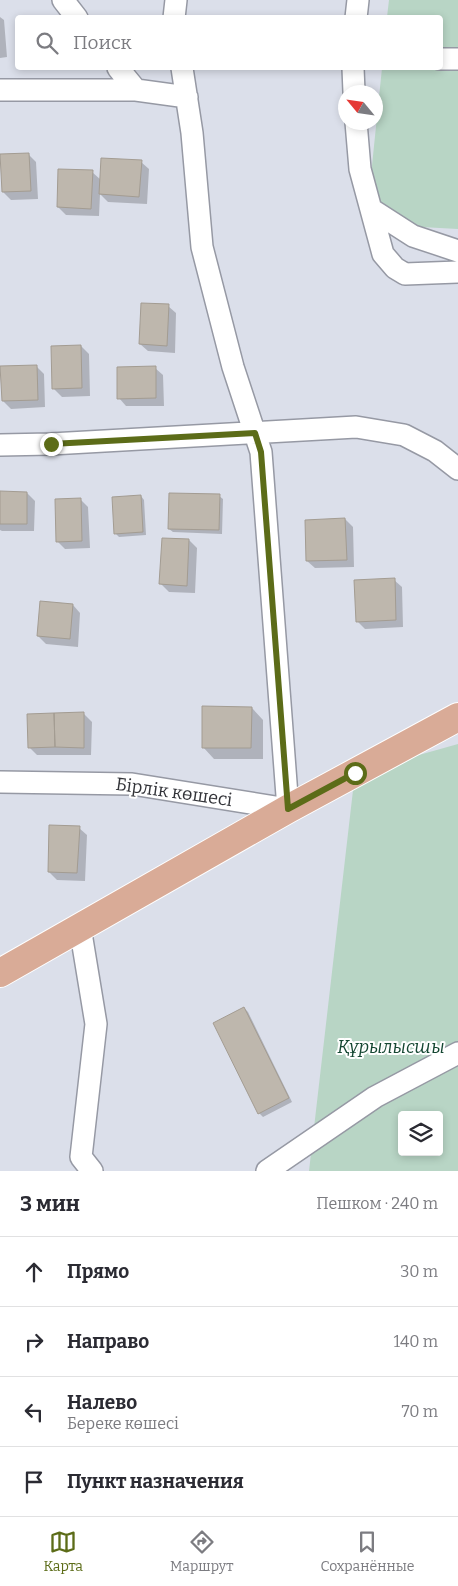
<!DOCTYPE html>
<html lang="ru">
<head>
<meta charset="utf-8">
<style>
  body { margin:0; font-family:Bitter,serif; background:#f7f7f7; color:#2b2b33 }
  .controls { position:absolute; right:15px; bottom:15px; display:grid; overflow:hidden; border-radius:5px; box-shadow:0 2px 8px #0003 }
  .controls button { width:45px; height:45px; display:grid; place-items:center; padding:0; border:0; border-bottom:1px solid #e1e1e2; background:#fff; color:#2b2b33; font:25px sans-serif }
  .compass { position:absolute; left:338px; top:85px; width:45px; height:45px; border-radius:50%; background:#fff; box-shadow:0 2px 8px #0003; rotate:299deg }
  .stop { position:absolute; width:15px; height:15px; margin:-11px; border:4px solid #5c6c18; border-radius:50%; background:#fff }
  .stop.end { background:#5c6c18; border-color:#fff; box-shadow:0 1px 5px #0008 }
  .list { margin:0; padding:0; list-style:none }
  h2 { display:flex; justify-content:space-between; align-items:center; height:65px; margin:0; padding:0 20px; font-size:21px }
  h2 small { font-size:16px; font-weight:400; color:#7c7c81 }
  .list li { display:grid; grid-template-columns:32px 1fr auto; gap:15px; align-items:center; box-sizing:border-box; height:70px; padding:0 20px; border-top:1px solid #e1e1e2 }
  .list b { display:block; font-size:19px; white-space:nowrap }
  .list p { margin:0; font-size:16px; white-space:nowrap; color:#7c7c81 }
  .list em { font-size:16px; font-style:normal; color:#7c7c81 }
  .icon { flex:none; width:28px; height:28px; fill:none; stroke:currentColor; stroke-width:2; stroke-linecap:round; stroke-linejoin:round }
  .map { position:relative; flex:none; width:458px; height:1171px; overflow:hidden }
  .search { position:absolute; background:#fff; box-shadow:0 2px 8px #0003; left:15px; right:15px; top:15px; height:55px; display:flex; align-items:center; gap:12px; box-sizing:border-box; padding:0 18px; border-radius:5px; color:#7c7c81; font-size:19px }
  .sheet { height:345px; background:#fff }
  nav { display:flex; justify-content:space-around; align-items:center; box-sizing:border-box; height:70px; border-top:1px solid #e1e1e2; background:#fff; font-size:14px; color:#7c7c81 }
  nav a { display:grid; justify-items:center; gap:2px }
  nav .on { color:#5c6c18 }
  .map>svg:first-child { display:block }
  .green { fill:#b8d5c5; fill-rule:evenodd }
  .shadow { fill:#0003 }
  .building { fill:#beb7ad; stroke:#a39c92 }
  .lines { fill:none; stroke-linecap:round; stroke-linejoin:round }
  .minor-casing { stroke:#9699a4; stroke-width:24 }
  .major-casing { stroke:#fff; stroke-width:30 }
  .minor { stroke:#fff; stroke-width:21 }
  .major { stroke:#d9ab97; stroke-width:28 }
  .route { stroke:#5c6c18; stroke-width:6 }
  .labels { text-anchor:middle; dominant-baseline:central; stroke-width:4; stroke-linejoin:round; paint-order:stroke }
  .street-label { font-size:18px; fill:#323338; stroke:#fff }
  .park-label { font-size:18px; font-style:italic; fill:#154732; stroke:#fff }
</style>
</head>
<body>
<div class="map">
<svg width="458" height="1171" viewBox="0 0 458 1171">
  <rect width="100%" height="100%" fill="#dbdfea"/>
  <path class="green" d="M389 0H458V229L366 224 382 68H440V18L387 17Z
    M458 744V1171H309L355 773ZM402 1115H439V1152H402Z"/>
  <path class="shadow" d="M0 17 4 20 7 57 0 58Z
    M28 154 36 162 38 199 11 200 3 192Z
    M141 162 149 169 147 204 108 202 100 194 99 216 66 215 58 207 92 172 101 180Z
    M168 306 176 313 175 353 148 351 140 344Z
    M81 346 89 354 90 396 62 397 54 389Z
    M36 366 44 374 45 407 11 409 3 401Z
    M155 368 163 375 164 406H126L119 398Z
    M0 493H27L35 501 34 531H2L0 530Z
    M141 496 144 500 146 535 119 537 115 533Z
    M219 496 223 499 222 534 173 532 169 529Z
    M80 499 88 507 90 548 65 549 57 541Z
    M345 519 353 527 354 567 315 568 307 561Z
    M189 540 197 548 195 593 169 592 161 584Z
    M394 580 402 587 403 627 365 629 357 621Z
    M73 605 80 613 78 647 46 644 38 636Z
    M252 708 263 720V759H214L203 747Z
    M84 714 92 722 91 755H37L29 747Z
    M79 828 87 835 85 881 57 880 49 872Z
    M244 1008 248 1012 292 1102 263 1117 259 1113Z"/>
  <path class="building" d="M29 153 31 191 2 192 0 154Z
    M101 158 142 160 139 197 99 194Z
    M58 169 93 170 91 209 57 207Z
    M141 303 169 304 167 346 139 344Z
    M81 345 82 388 52 389 51 346Z
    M37 365 38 400 2 401 0 366Z
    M156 366V398L117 399V367Z
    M0 491 27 492V524H0Z
    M169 493 220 494 219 530 168 529Z
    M141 495 143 532 114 534 112 497Z
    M81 498 82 541 56 542 55 499Z
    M345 518 347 560 306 561 305 520Z
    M162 538 189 539 187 586 159 584Z
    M395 578 396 620 356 622 354 580Z
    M40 601 73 604 70 639 37 636Z
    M202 706 252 707 251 748H202Z
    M84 712V748L55 747 54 713Z
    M54 713 55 747 28 748 27 714Z
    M49 825 80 826 77 873 48 872Z
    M244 1007 289 1098 258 1114 213 1023Z"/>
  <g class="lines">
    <defs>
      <path id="minor" d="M63 0 77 18
        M174 18 176 0
        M356 18 358 0
        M440 59H458
        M118 68 136 90
        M353 68 354 92
        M0 90H136L187 97
        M356 122 360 169 383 254 395 268 405 274 458 272
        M371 209 413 236 458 251
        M0 445 51 444 356 427 404 435 435 451 458 469
        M0 782 132 784 288 809 261 452 233 367 202 247 192 133 182 68
        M80 927 96 1024 81 1157 92 1171
        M267 1171 375 1097 458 1053"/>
      <path id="major" d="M0 973 288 809 458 717"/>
    </defs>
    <use href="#minor" class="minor-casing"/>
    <use href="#major" class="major-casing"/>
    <use href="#minor" class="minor"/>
    <use href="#major" class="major"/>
  </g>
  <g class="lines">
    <path class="route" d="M51 444 255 433 261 452 288 809 355 773"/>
  </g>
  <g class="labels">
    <g class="street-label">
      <text transform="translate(174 792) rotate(8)">Бірлік көшесі</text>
    </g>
    <g class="park-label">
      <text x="391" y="1047">Құрылысшы</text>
    </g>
  </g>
</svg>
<div class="controls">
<button><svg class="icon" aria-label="layers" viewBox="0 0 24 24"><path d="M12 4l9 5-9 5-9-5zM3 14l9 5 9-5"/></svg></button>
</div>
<svg class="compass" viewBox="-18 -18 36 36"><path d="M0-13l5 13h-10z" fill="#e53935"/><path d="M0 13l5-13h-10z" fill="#7c7c81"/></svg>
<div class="stop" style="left:355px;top:773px"></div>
<div class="stop end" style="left:51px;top:444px"></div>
<div class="search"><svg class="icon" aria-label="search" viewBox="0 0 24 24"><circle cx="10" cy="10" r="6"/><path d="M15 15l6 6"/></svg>Поиск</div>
</div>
<section class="sheet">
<h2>3 мин<small>Пешком · 240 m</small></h2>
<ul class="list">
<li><svg class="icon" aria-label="ahead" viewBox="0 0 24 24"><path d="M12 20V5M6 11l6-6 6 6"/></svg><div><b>Прямо</b></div><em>30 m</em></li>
<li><svg class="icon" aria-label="right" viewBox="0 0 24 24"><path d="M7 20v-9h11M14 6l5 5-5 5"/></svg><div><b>Направо</b></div><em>140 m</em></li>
<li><svg class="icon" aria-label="left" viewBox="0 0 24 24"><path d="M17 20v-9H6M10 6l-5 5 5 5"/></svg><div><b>Налево</b><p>Береке көшесі</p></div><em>70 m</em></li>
<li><svg class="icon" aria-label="arrive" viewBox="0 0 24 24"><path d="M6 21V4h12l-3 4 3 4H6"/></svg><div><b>Пункт назначения</b></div></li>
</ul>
</section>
<nav>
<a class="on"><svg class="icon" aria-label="map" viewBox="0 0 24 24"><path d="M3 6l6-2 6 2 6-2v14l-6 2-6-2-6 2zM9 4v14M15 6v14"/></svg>Карта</a>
<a><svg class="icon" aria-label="directions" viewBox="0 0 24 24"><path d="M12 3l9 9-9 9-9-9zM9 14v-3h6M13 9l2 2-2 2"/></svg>Маршрут</a>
<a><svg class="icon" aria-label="saved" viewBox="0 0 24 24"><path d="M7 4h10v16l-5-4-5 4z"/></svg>Сохранённые</a>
</nav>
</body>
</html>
